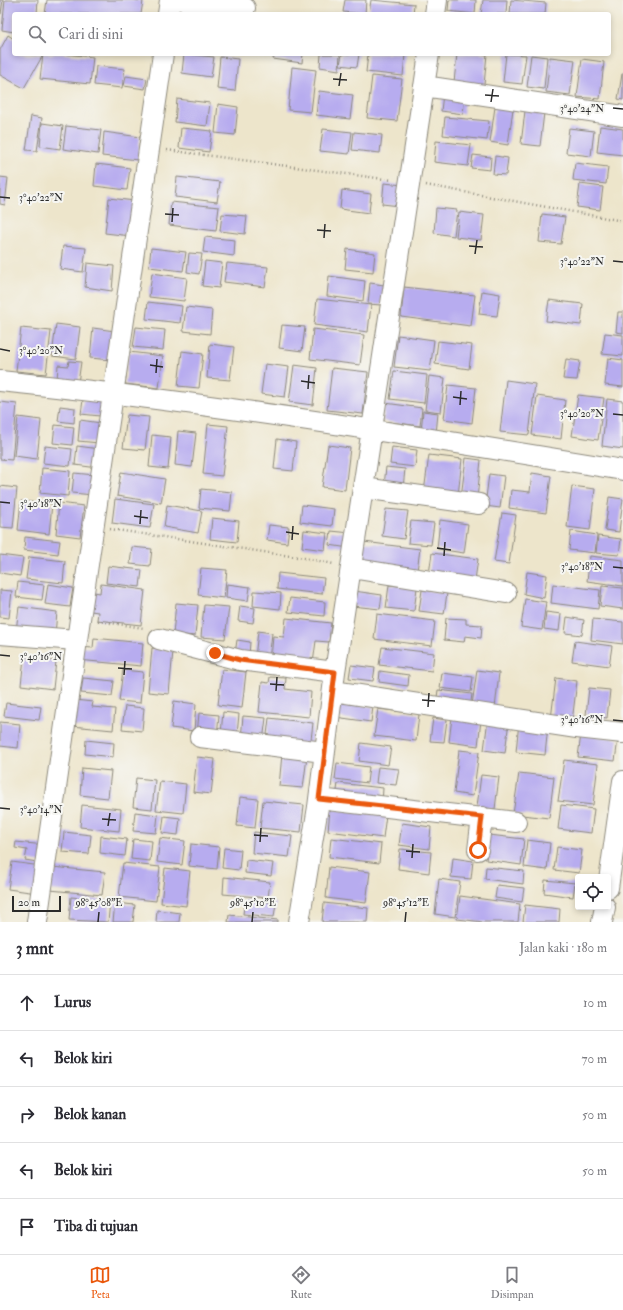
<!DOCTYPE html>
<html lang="id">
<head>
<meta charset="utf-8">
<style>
  body { margin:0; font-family:"IM FELL Double Pica",serif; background:#f7f7f7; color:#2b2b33 }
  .controls { position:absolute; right:12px; bottom:12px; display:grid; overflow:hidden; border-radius:4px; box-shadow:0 2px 6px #0003 }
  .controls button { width:36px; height:36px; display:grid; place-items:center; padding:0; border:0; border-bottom:1px solid #e1e1e2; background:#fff; color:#2b2b33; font:20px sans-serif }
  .scale { position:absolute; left:12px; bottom:10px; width:49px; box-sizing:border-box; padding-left:4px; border:2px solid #2b2b2b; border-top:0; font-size:11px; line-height:14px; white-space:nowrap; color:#2b2b2b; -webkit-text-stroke:3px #f6f6f2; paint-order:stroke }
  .stop { position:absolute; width:12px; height:12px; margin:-9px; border:3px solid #ea580c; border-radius:50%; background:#fff }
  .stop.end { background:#ea580c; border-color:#fff; box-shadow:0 1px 4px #0008 }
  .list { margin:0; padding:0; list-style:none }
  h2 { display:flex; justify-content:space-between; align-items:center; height:52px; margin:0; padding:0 16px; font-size:17px }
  h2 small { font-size:13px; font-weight:400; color:#7c7c81 }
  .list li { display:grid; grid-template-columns:26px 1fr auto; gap:12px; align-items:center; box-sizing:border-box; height:56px; padding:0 16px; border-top:1px solid #e1e1e2 }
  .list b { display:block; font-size:15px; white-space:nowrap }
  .list em { font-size:13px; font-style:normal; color:#7c7c81 }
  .icon { flex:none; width:22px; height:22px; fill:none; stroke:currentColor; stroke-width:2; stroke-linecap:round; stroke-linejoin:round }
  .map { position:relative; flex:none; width:623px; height:922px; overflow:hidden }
  .search { position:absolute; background:#fff; box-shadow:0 2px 6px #0003; left:12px; right:12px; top:12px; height:44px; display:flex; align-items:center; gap:10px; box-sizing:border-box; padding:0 14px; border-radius:4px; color:#7c7c81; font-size:15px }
  .sheet { height:332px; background:#fff }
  nav { display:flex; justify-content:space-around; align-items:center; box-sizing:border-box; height:56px; border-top:1px solid #e1e1e2; background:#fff; font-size:11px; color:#7c7c81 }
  nav a { display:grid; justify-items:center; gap:2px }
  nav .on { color:#ea580c }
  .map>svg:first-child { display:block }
  .building { fill:#b7acef }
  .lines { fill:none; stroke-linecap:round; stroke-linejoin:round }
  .minor-casing { stroke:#8c887b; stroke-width:22 }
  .path { stroke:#8c887b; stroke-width:2.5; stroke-dasharray:1 3; stroke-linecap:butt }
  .minor { stroke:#fff; stroke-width:20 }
  .route { stroke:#ea580c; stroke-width:5 }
  .ticks { fill:none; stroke:#2b2b2b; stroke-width:1.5 }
  .ticks-label { font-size:10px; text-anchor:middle; fill:#2b2b2b; stroke:#f6f6f2; stroke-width:4; stroke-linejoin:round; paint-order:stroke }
</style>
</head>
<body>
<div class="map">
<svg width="623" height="922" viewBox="0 0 623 922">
  <rect width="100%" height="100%" fill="#f6f6f2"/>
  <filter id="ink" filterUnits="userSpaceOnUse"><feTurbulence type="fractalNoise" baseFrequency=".025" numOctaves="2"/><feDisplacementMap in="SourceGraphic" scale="8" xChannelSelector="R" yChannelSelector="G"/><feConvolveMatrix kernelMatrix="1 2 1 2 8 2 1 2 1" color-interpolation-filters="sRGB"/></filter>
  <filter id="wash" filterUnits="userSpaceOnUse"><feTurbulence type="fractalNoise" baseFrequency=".012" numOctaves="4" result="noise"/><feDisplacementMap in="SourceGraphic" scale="16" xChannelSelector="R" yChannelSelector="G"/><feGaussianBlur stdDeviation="0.9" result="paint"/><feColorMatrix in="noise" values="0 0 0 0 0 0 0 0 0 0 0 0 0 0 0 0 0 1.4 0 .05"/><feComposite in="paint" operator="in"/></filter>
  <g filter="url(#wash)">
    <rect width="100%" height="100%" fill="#ede5cb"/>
    <g id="blocks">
      <path class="building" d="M0 0H3L1 14H0Z
        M5 0H38L37 14H14V32L2 30Z
        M47 0H133L143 1 141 14H45Z
        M345 0H366L365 14 343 12Z
        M371 0 414 4 413 14H369Z
        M449 0H476L475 14 448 11Z
        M483 0H507L506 14H481Z
        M511 0 546 3 545 14H510Z
        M8 35 14 39V54L43 55 24 88 0 75V50Z
        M43 54H65L93 57 90 84 40 79Z
        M184 54 214 57 211 77 182 73Z
        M274 54H303L302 63 273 59Z
        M321 54H340L339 70 320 67Z
        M342 54H359L357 67 340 65Z
        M368 54H405L403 76 366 72Z
        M457 54H487L484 85 454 82Z
        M506 54 526 55 522 84 503 82Z
        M531 55 547 57 544 89 527 87Z
        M220 57 238 59 235 91 217 89Z
        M550 57 575 60 570 95 546 92Z
        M582 59 604 62 600 99 577 97Z
        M96 66 125 69 122 88 94 85Z
        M292 67 316 70 311 112 288 110Z
        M622 74H623V100L618 99Z
        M126 76 147 79 145 89 124 86Z
        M372 76 402 79 397 121 367 118Z
        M319 91 353 95 350 119 316 115Z
        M443 94 465 96 463 114 441 111Z
        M177 99 210 103 207 126 175 122Z
        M496 100 514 102 508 145 490 142Z
        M218 104 238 107 235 135 215 133Z
        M525 111 544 113 540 146 521 144Z
        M31 116 42 118 37 151 26 150Z
        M445 117 489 121 487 140 443 135Z
        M42 123 63 126 60 149 40 146Z
        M66 126 101 130 98 154 63 149Z
        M600 126 623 129V155L597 152Z
        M181 128 212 131 209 152 179 148Z
        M569 128 594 131 591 156 566 153Z
        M323 129 352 132 349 154 320 151Z
        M104 132 140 137 138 160 102 156Z
        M354 132 382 135 380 153 352 150Z
        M436 141 471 145 468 166 434 162Z
        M473 155 491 157 490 170 471 168Z
        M495 156 508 158 506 175 493 174Z
        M575 163 608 167 606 184 573 180Z
        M96 164 130 168 127 190 94 186Z
        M0 177 8 178 5 205 0 204Z
        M177 177 220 182 217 202 175 197Z
        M384 183 403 185 400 206 382 204Z
        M580 184 603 187 600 210 577 207Z
        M342 190 371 194 369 213 340 209Z
        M109 198 135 201 131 236 105 233Z
        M171 202 219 207 216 231 169 225Z
        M436 208 457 210 454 236 434 233Z
        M459 212 484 215 481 240 456 237Z
        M222 214 247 216 245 234 220 231Z
        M542 214 565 217 561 244 539 242Z
        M205 237 235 240 234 256 203 252Z
        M63 246 86 248 83 272 60 269Z
        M151 248 186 252 183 271 149 267Z
        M347 249 375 253 373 272 345 269Z
        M189 253 202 254 199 274 187 272Z
        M205 261 222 263 219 288 202 286Z
        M87 263 114 266 112 291 85 287Z
        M227 263 268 267 265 287 224 282Z
        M152 273 187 278 184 301 149 297Z
        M329 276 365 281 363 301 327 296Z
        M370 283 384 285 381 305 368 304Z
        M404 287 475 295 471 326 401 317Z
        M482 291 500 294 497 316 479 314Z
        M317 299 371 305 368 332 314 325Z
        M549 300 583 304 581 325 546 321Z
        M148 302 182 306 180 323 146 319Z
        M186 307 212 310 210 334 183 331Z
        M618 312H623V333L616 332Z
        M56 324 80 327 76 359 52 356Z
        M282 325 305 327 302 351 279 348Z
        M136 327 165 330 163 350 133 347Z
        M21 328 51 331 46 374 16 371Z
        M93 328 115 331 111 360 90 358Z
        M313 329 364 335 360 365 310 359Z
        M605 333 623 335V356L602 354Z
        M398 335 434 340 430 371 394 367Z
        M438 341 472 345 469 369 435 364Z
        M210 344 234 347 230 380 207 378Z
        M182 351 203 354 199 388 178 386Z
        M129 352 163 356 159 388 125 384Z
        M608 358 623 360V387L605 385Z
        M566 359 580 361 577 380 563 379Z
        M69 361 81 362 78 383 57 380 58 365 68 366Z
        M265 364 289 367 285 397 261 394Z
        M294 365 317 368 313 405 289 402Z
        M332 368 368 372 363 414 327 410Z
        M394 371 427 375 424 403 390 399Z
        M429 376 445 378 441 412 425 410Z
        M506 380 535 384 529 435 500 432Z
        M448 385 476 388 472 423 444 419Z
        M578 395 604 398 598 440 572 436Z
        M537 396 565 400 561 439 532 435Z
        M607 399 623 401V449L602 446Z
        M83 400 102 402 100 416 81 414Z
        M0 402 17 404 12 460 0 459Z
        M385 403 422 408 420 426 383 421Z
        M60 406 75 408 74 423 58 421Z
        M423 411 438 413 436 434 421 432Z
        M127 415 149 417 145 450 123 448Z
        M18 417 41 420 37 459 14 456Z
        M80 420 101 423 99 443 78 441Z
        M208 424 228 426 222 476 203 474Z
        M55 425 74 427 72 445 53 443Z
        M178 431 196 433 192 467 175 465Z
        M152 435 171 437 168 469 149 467Z
        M277 439 296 442 293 471 274 469Z
        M328 445 350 448 345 490 322 487Z
        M45 446 72 449 70 466 43 463Z
        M77 446 100 449 98 468 75 465Z
        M392 447 417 450 415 467 390 464Z
        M429 455 462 459 458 496 424 492Z
        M466 458 481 460 477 499 461 497Z
        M386 467 405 469 403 488 384 486Z
        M42 468 70 471 68 496 40 493Z
        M121 472 165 479 161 503 117 496Z
        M74 473 95 475 93 495 72 493Z
        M532 473 551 476 546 513 509 508 511 490 530 492Z
        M489 474 504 476 500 508 485 506Z
        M0 486 17 488 13 528 0 527Z
        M572 486 595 489 590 530 567 527Z
        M201 489 232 492 230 511 199 508Z
        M609 497 623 499 619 532 605 530Z
        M115 499 154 504 150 528 112 523Z
        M21 501 52 504 49 534 18 530Z
        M59 503 84 506 80 537 56 534Z
        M167 505 202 511 198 533 164 527Z
        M302 505 334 509 332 526 300 522Z
        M386 509 408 511 404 539 382 536Z
        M502 513 516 515 509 564 494 562Z
        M212 518 239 521 237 542 210 539Z
        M440 520 468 524 464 553 437 549Z
        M411 521 434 523 431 545 408 543Z
        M269 525 289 527 287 543 267 540Z
        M304 530 327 533 325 550 302 547Z
        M331 531 351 533 349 548 329 545Z
        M571 531 597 535 595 553 569 550Z
        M598 536 621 539 619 555 596 553Z
        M25 537 60 541 58 554 24 550Z
        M364 542 420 549 417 571 361 564Z
        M132 547 152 549 150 566 130 564Z
        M432 553 478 559 475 580 429 574Z
        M0 555 23 558 20 576 0 573Z
        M590 556 623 560V586L587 581Z
        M29 557 65 561 63 583 26 579Z
        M108 566 142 570 140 587 106 583Z
        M201 568 227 570 224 598 198 595Z
        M527 572 547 575 544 598 524 594Z
        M278 573 324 578 322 594 277 589Z
        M18 582 44 585 42 600 16 597Z
        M48 584 73 588 70 607 45 604Z
        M101 584 145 590 141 625 97 620 98 612 91 611 94 592 100 593Z
        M227 584 250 587 248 601 226 598Z
        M553 584 600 590 598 609 551 603Z
        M389 585 417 588 414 611 386 608Z
        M602 586 623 588V609L600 606Z
        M0 590 12 591 9 618 0 617Z
        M422 590 447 593 444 614 419 611Z
        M254 591 281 593 280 609 253 606Z
        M354 591 382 595 380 609 352 606Z
        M290 598 325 602 324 616 288 612Z
        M525 599 546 602 542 630 521 627Z
        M176 603 198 605 195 636 173 634Z
        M204 605 229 607 225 639 201 637Z
        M240 606 255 608 253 623 238 621Z
        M19 607 57 612 55 635 16 631Z
        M546 612 561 614 559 631 544 629Z
        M377 614 435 621 432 646 374 639Z
        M567 617 584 620 582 635 565 633Z
        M286 618 331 623 329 642 316 641 313 663 271 659 273 636 284 637Z
        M446 618 466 619V624L482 625 481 638 465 636 464 642 444 640Z
        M593 619 623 622V644L591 640Z
        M258 631 272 633 269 660 255 658Z
        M94 638 143 643 141 666 78 660 79 647 93 648Z
        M237 640 250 642 249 656 235 654Z
        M575 641 612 646 609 666 572 661Z
        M382 647 434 653 432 671 379 665Z
        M152 648 173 651 169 694 148 692Z
        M24 658 56 661 53 689 21 685Z
        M351 665 375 668 373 681 349 678Z
        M222 669 246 672 242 708 218 705Z
        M123 670 143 672 140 703 119 701Z
        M477 670 499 673 495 708 472 705Z
        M380 671 409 675 408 686 379 682Z
        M442 673 473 677 471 692 440 688Z
        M270 677 286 678 285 689 311 692 309 717 259 712 262 682 269 683Z
        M83 678 114 681 112 696 81 693Z
        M556 678 577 681 572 722 551 719Z
        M589 688 610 690 607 718 586 715Z
        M438 690 472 694 470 709 436 705Z
        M74 700 93 702 92 707 115 709 113 730 72 726Z
        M174 701 196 704 194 731 171 728Z
        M337 702 373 707 371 722 335 717Z
        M6 703 41 707 39 720 4 716Z
        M125 706 144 708 142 731 122 729Z
        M378 709 419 714 416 741 374 736Z
        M223 712 239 714 237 735 221 734Z
        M199 713 219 715 217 737 197 735Z
        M243 716 266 718 263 741 241 739Z
        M452 717 481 720 478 746 449 742Z
        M269 718 313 723 310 748 266 743Z
        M433 718 447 720 444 742 430 741Z
        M488 719 509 721 505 753 484 750Z
        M0 722 20 724 18 748 0 746Z
        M519 722 548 726 545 755 516 752Z
        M581 734 618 739 615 761 578 757Z
        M86 740 114 743 113 757 85 754Z
        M361 743 391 747 388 765 359 761Z
        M459 750 479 752 473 796 454 793Z
        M282 754 307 757 303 788 279 786Z
        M197 757 215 759 211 794 193 792Z
        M564 760 598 764 593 805 558 801Z
        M337 763 369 767 367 783 335 779Z
        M378 767 399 769 396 785 376 783Z
        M82 768 111 771 108 798 80 795Z
        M519 773 554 777 549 818 513 814Z
        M481 775 499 777 495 809 477 807Z
        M136 778 155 780 152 809 133 807Z
        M160 781 186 784 183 813 156 810Z
        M338 783 383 788 382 804 336 798Z
        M240 797 258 799 255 828 237 826Z
        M263 801 304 805 301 832 260 828Z
        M82 805 121 809 119 831 80 827Z
        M561 805 594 809 591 833 558 829Z
        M330 809 386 815 383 838 328 831Z
        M135 812 158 815 156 833 133 831Z
        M164 816 180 818 178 835 162 833Z
        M402 823 431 827 429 849 399 845Z
        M64 832 91 835 89 854 62 852Z
        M254 832 292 836 289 857 252 853Z
        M489 835 524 839 521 865 486 860Z
        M101 836 127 839 125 856 100 853Z
        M160 838 185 841 182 865 157 862Z
        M331 838 381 844 379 863 329 857Z
        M133 839 152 841 150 861 131 859Z
        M527 840 550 843 547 870 524 867Z
        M16 842 45 845 43 863 25 860 27 850 15 848Z
        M191 844 219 847 217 869 189 866Z
        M557 847 582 850 579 873 554 870Z
        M224 848 241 850 239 870 222 868Z
        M400 849 431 852 429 873 398 869Z
        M453 858 473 861 471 879 451 877Z
        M246 860 273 863 271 876 245 873Z
        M12 862 41 866 37 893 8 889Z
        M123 863 160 867 156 901 119 897Z
        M52 867 105 872 102 895 50 890Z
        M329 867 370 872 366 903 326 898Z
        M486 867 524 871 523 884 485 879Z
        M165 868 190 871 186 906 161 903Z
        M224 877 270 882 268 898 223 894Z
        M439 879 460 882 455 917 435 914Z
        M545 880 575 883 573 897 544 893Z
        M497 885 524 888 522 902 495 898Z
        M460 896 520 904 518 922H484L457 919Z
        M71 897 110 901 108 922 69 920Z
        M245 900 276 903 274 917 243 914Z
        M115 903 135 905 133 922H113Z
        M324 903 368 908 367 922H322Z
        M525 905 560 909 559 922H523Z
        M157 910 180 913 179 922H156Z
        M229 915 278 920V922H228Z"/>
    </g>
  </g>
  <g filter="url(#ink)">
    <use href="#blocks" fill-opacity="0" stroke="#8c887b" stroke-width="1"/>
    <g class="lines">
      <defs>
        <path id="minor" d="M181 0 245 8
          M168 14 170 0
          M435 14 437 0
          M424 86 623 116
          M0 381C209 402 416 436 623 470
          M363 488 479 504
          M351 568 506 593
          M0 634 76 640
          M159 639 240 660 335 672
          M333 691 577 728 623 733
          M200 737 324 752
          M319 799 516 822
          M478 850 482 817
          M608 888 623 781
          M37 922 80 619 163 54
          M299 922 318 807 335 672 429 54
          M602 922 605 907"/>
      </defs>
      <use href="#minor" class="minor-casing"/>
      <path class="path" d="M167 150 392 180
        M426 185 623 221
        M110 529 304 558 334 564
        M98 621 144 628"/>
      <use href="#minor" class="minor"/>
    </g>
  </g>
  <g class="lines" filter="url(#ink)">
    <path class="route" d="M215 653 240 660 335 672 319 799 482 817 478 850"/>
  </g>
  <path class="ticks" d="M333 79 347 80M339 86 341 73M485 95 499 96M491 102 493 89M613 108 623 109M0 197 10 198M165 214 179 215M172 222 173 208M317 230 331 231M324 238 325 224M469 246 483 247M475 254 477 240M613 261 623 262M0 349 10 351M150 365 163 367M156 373 157 359M301 381 315 383M308 389 309 375M453 397 467 399M460 405 461 391M613 414 623 415M0 502 10 503M134 516 148 518M140 524 141 510M286 532 299 534M292 540 293 526M437 548 451 550M444 556 445 542M613 567 623 568M0 655 10 656M118 668 132 669M124 675 125 661M270 684 284 685M276 691 277 677M422 700 435 701M428 707 429 693M613 720 623 721M0 808 10 809M102 819 116 820M108 826 110 813M254 835 268 836M260 842 261 828M406 851 420 852M412 858 413 844M98 922 99 912M252 922 253 912M405 922 406 912"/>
  <g class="ticks-label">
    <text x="582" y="112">3°40'24"N</text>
    <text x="41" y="201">3°40'22"N</text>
    <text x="582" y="265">3°40'22"N</text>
    <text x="41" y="354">3°40'20"N</text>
    <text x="582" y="417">3°40'20"N</text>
    <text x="41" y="507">3°40'18"N</text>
    <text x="582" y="570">3°40'18"N</text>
    <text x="41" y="660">3°40'16"N</text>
    <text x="582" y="723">3°40'16"N</text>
    <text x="41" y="813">3°40'14"N</text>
    <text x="99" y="906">98°45'08"E</text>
    <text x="253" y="906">98°45'10"E</text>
    <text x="406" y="906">98°45'12"E</text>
  </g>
</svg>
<div class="controls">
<button><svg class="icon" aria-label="locate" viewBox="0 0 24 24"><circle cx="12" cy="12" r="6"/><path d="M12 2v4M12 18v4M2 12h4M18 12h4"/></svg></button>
</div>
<div class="scale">20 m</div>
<div class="stop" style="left:478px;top:850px"></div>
<div class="stop end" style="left:215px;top:653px"></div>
<div class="search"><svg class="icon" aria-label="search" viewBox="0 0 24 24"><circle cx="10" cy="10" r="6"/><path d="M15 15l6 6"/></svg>Cari di sini</div>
</div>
<section class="sheet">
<h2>3 mnt<small>Jalan kaki · 180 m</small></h2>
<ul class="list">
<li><svg class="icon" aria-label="ahead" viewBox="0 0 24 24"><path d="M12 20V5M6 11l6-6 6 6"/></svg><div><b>Lurus</b></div><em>10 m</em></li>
<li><svg class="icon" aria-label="left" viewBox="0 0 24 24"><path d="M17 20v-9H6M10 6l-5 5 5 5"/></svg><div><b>Belok kiri</b></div><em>70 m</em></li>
<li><svg class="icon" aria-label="right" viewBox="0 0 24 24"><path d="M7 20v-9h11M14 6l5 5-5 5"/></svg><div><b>Belok kanan</b></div><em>50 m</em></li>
<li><svg class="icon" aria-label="left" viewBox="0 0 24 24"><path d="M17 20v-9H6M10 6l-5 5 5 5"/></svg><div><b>Belok kiri</b></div><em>50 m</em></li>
<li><svg class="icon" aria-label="arrive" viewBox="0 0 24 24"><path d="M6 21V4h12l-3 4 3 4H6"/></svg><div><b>Tiba di tujuan</b></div></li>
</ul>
</section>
<nav>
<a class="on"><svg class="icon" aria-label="map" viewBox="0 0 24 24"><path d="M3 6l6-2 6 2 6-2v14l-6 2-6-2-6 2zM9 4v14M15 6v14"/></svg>Peta</a>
<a><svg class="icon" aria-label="directions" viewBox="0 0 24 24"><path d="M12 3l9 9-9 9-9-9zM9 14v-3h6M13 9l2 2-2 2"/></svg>Rute</a>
<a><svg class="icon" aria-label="saved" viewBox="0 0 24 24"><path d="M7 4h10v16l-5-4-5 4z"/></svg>Disimpan</a>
</nav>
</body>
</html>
